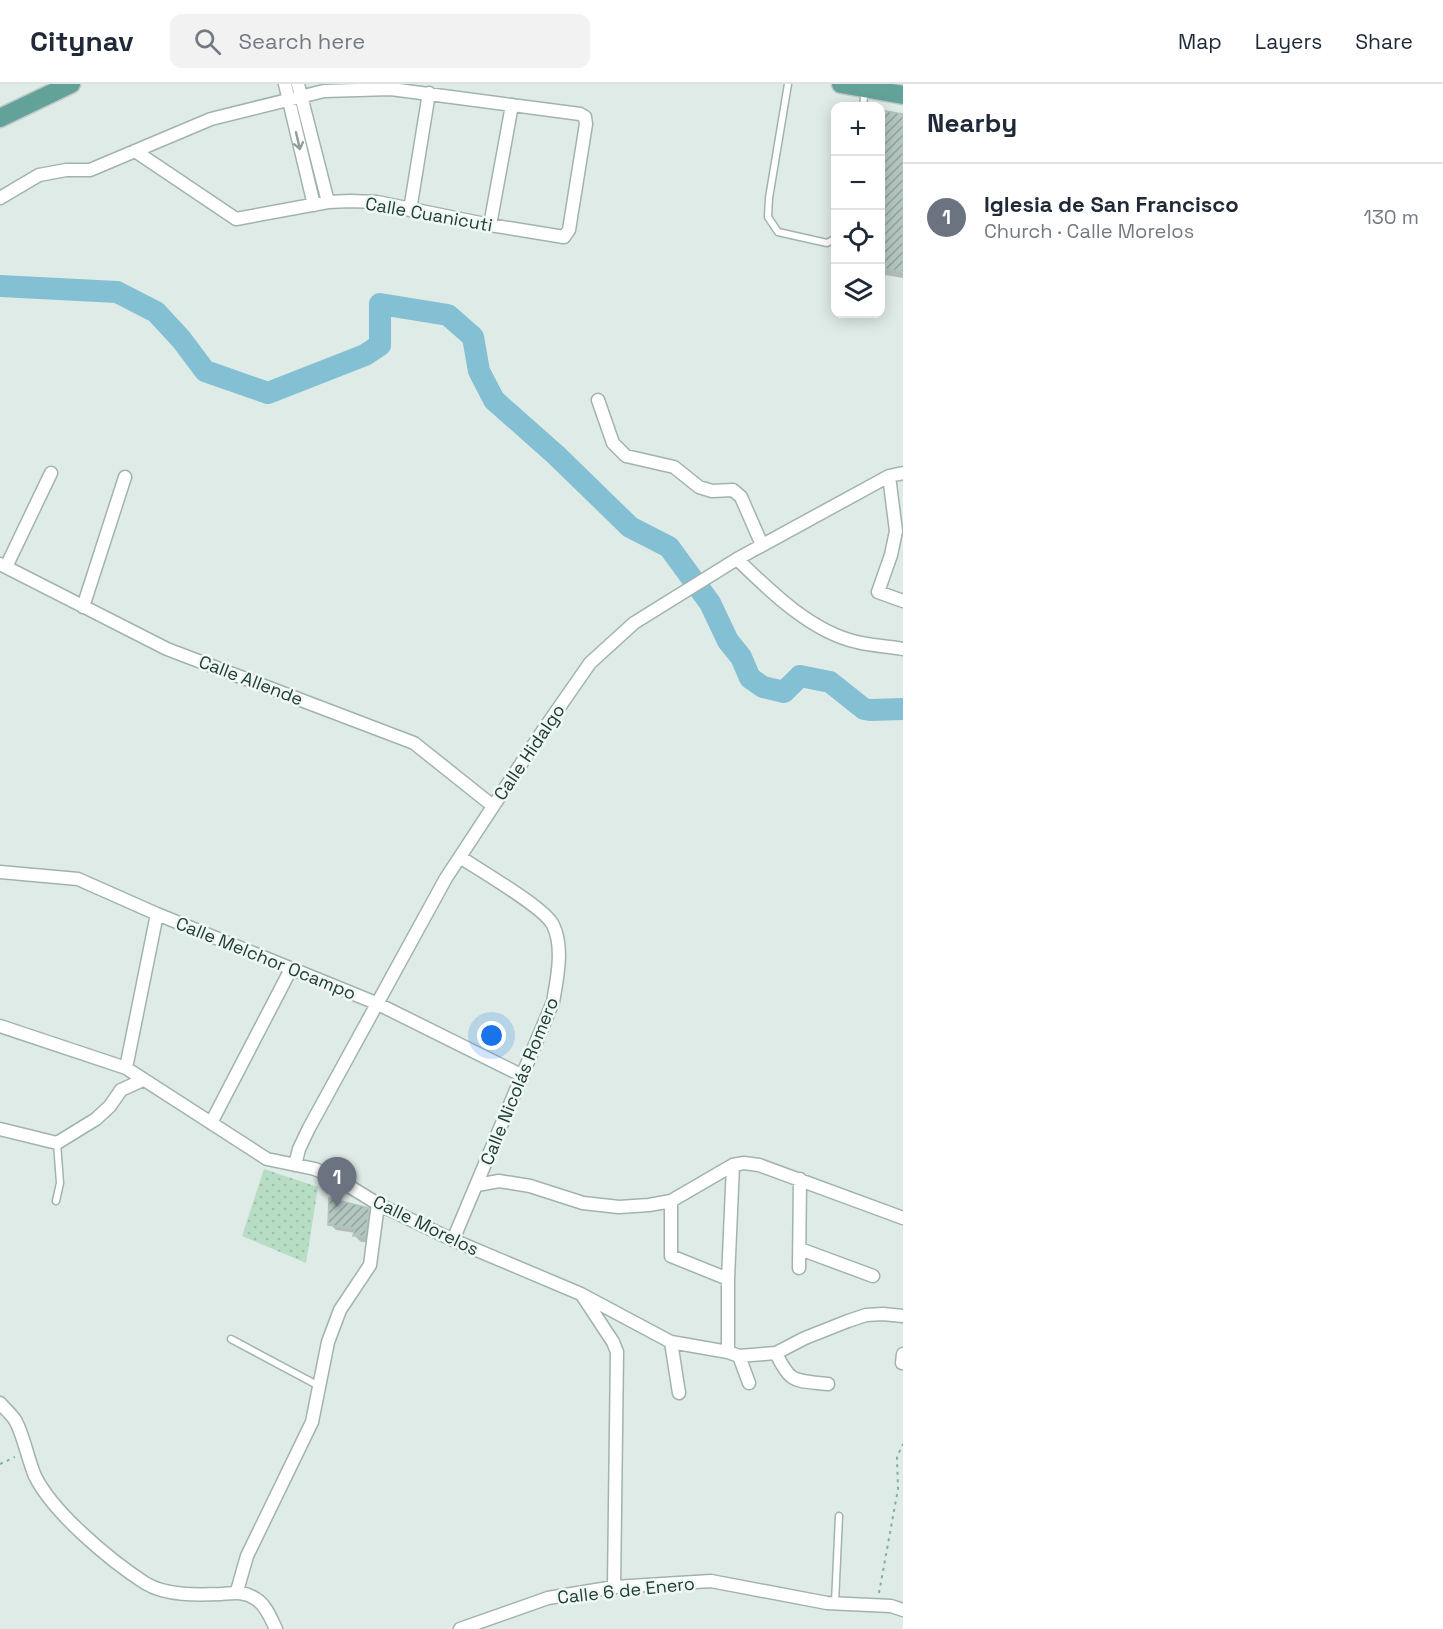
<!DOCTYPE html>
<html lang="en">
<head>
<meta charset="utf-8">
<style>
  body { margin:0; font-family:"Space Grotesk",sans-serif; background:#f2f2f3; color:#1f2937 }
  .controls { position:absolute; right:18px; top:18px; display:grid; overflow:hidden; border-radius:12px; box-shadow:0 3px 15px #0003 }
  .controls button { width:54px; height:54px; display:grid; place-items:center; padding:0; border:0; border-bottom:2px solid #e0e1e3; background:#fff; color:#1f2937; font:30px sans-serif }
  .you { position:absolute; left:492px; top:952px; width:21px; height:21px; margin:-15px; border:4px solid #fff; border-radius:50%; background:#1a73e8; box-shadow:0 0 0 9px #1a73e833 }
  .badge { display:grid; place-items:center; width:39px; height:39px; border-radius:50%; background:#7c3aed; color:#fff; font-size:20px; font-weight:700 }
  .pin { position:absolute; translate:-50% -50px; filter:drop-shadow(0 2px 3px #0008) }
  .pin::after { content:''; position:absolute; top:32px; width:21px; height:18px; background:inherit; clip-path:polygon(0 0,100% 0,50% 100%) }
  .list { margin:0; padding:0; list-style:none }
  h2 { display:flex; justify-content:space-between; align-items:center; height:78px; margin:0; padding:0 24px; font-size:26px }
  h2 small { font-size:20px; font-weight:400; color:#747a83 }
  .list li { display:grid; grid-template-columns:39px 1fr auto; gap:18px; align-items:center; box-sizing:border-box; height:108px; padding:0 24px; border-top:2px solid #e0e1e3 }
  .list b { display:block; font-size:22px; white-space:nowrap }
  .list p { margin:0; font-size:20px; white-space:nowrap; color:#747a83 }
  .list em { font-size:20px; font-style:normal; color:#747a83 }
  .icon { flex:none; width:33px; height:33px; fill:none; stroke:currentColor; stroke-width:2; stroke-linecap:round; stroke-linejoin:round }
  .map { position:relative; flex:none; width:903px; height:1545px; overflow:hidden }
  header { display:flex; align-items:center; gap:36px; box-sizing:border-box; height:84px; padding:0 30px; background:#fff; border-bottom:2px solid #e0e1e3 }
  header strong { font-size:28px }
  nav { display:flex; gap:33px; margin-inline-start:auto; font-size:21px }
  .search { width:420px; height:54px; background:#f2f2f3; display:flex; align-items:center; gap:15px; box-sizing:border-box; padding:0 21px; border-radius:12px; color:#747a83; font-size:22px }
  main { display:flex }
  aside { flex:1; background:#fff }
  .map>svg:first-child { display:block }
  .park { fill:url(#park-dots) }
  .shadow { fill:#0003 }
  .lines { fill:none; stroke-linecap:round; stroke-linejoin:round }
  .river { stroke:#84c0d3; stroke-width:22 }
  .building { fill:url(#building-hatch); stroke:#b1c5bf; stroke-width:1.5 }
  .lane-casing { stroke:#a2b3af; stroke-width:9 }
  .street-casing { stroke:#a2b3af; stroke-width:15 }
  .primary-casing { stroke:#c1c8c7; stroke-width:21 }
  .path { stroke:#7eb0a5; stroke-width:2; stroke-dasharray:3 4.5; stroke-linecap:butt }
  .lane { stroke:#fff; stroke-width:6 }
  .street { stroke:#fff; stroke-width:12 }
  .primary { stroke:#62a298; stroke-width:18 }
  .oneway { stroke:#909e9b }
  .labels { text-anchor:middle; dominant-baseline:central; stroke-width:5; stroke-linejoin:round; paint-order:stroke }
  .street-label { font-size:18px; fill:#203c37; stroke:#f0f8f4 }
</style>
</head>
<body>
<header>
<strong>Citynav</strong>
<div class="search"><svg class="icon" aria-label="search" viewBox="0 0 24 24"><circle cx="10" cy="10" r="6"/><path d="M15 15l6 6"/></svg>Search here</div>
<nav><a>Map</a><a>Layers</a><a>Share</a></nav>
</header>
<main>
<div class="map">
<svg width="903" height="1545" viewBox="0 0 903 1545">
  <defs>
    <pattern id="park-dots" width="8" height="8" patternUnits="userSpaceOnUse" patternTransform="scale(1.5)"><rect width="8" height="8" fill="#b7ddc5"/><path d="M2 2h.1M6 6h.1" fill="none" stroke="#9dbfaa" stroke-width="1.8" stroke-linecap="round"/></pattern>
    <pattern id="building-hatch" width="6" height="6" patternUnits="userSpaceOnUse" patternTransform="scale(1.5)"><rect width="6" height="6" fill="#b4c6c0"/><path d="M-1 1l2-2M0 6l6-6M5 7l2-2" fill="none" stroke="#92a29d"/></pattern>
  </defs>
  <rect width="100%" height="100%" fill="#dfebe7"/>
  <path class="park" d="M264 1085 318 1103 306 1179 242 1152Z"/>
  <path class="shadow" d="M880 28 903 32V194L880 190Z
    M368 1126 375 1132 371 1158H361L355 1152 356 1149 336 1146 330 1140Z"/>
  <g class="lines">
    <path class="river" d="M0 202 117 208 156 228 181 255 205 287 268 309 365 271 380 261V220L448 231 473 253 479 287 494 316 556 371 630 443 669 463 710 519 728 557 741 573 750 594 763 603 784 608 800 592 830 598 864 625 870 626 903 625"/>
  </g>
  <path class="building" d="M880 26 903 30V188L880 184Z
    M329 1114 369 1124 365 1152H353L355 1144 328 1141Z"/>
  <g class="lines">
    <defs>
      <path id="lane" d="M788 0 769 114 768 133 778 148 827 159 836 154
        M863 22 865 5
        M56 1117 60 1099 57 1059
        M231 1255 319 1302
        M835 1519 839 1432"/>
      <path id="street" d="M285 0 314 121
        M298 0 328 118
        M0 114 39 91 66 86H90L211 35 324 7 391 5 580 30 585 33 586 40 569 146 564 153 490 141 377 118 350 117 328 118 236 135 135 67
        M410 126 429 9
        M490 141 512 21
        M598 316 613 359 626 372 674 383 699 403 712 407 733 406 741 413 762 461
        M889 392 896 447 891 471 878 508 903 517
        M737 475C769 506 811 548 857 558 872 562 888 562 903 565
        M0 480 167 565 414 659 493 722
        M6 483 51 389
        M83 523 125 393
        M0 788 78 795 157 830 376 919 523 992
        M0 942 126 984 267 1075 315 1085 339 1096 378 1120 453 1156 581 1210 671 1258 728 1268 739 1272 776 1269 805 1254 848 1237 866 1231 883 1230 903 1232
        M126 984 157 830
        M211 1039 291 885
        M0 1045 57 1059 96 1035 110 1022 121 1006 143 996
        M295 1081 299 1065 309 1044 446 794 542 648 590 579 634 539 737 475 889 392 903 389
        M477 1101 499 1097 530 1102 583 1119 619 1123 649 1121 671 1117 733 1081 744 1079 759 1081 903 1134
        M671 1117V1172L728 1195
        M453 1156 553 918C557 895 564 863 553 841 544 823 479 786 460 773
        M800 1165 873 1192
        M799 1184 800 1095
        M582 1211 613 1258 617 1268 614 1503
        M671 1258 679 1309
        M728 1268V1195L733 1081
        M776 1269C791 1301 795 1296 828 1300
        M739 1272 749 1299
        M902 1279 903 1270
        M0 1319C5 1325 11 1330 15 1336 23 1349 28 1376 35 1392 53 1429 111 1477 145 1499 166 1512 198 1511 221 1510 234 1509 244 1507 256 1515 266 1521 271 1535 276 1545
        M237 1507 247 1472 312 1338 328 1258 340 1226 370 1181 378 1120
        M460 1545 548 1514 614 1503 711 1497 827 1519 891 1522 903 1526"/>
      <path id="primary" d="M841 0 903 11
        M0 34 71 0"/>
    </defs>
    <use href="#lane" class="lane-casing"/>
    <use href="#street" class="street-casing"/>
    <use href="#primary" class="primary-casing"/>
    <path class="path" d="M0 1380 15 1373
      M879 1509 898 1405 897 1373 903 1360"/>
    <use href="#lane" class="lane"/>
    <use href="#street" class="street"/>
    <use href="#primary" class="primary"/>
  </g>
  <defs><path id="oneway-shaft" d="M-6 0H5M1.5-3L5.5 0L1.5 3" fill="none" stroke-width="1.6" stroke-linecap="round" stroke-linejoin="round" transform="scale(1.5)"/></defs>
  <use class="oneway" href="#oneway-shaft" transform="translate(298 57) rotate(77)"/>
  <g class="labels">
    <g class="street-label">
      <text transform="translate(429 130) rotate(10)">Calle Cuanicuti</text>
      <text transform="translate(251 596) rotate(21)">Calle Allende</text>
      <text transform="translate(529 668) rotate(-56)">Calle Hidalgo</text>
      <text transform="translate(266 874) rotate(22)">Calle Melchor Ocampo</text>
      <text transform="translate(519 997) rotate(-68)">Calle Nicolás Romero</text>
      <text transform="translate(426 1141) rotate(26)">Calle Morelos</text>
      <text transform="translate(626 1506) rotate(-6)">Calle 6 de Enero</text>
    </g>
  </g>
</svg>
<div class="controls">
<button>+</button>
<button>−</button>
<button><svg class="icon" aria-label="locate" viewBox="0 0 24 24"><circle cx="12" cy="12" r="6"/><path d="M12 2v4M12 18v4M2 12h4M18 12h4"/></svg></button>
<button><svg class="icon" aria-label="layers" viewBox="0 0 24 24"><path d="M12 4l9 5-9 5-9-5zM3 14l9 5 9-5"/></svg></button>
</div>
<div class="you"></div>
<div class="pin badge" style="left:337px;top:1123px;background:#6b7280">1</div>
</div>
<aside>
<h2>Nearby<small></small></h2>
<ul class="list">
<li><span class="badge" style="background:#6b7280">1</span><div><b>Iglesia de San Francisco</b><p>Church · Calle Morelos</p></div><em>130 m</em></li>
</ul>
</aside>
</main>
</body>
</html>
